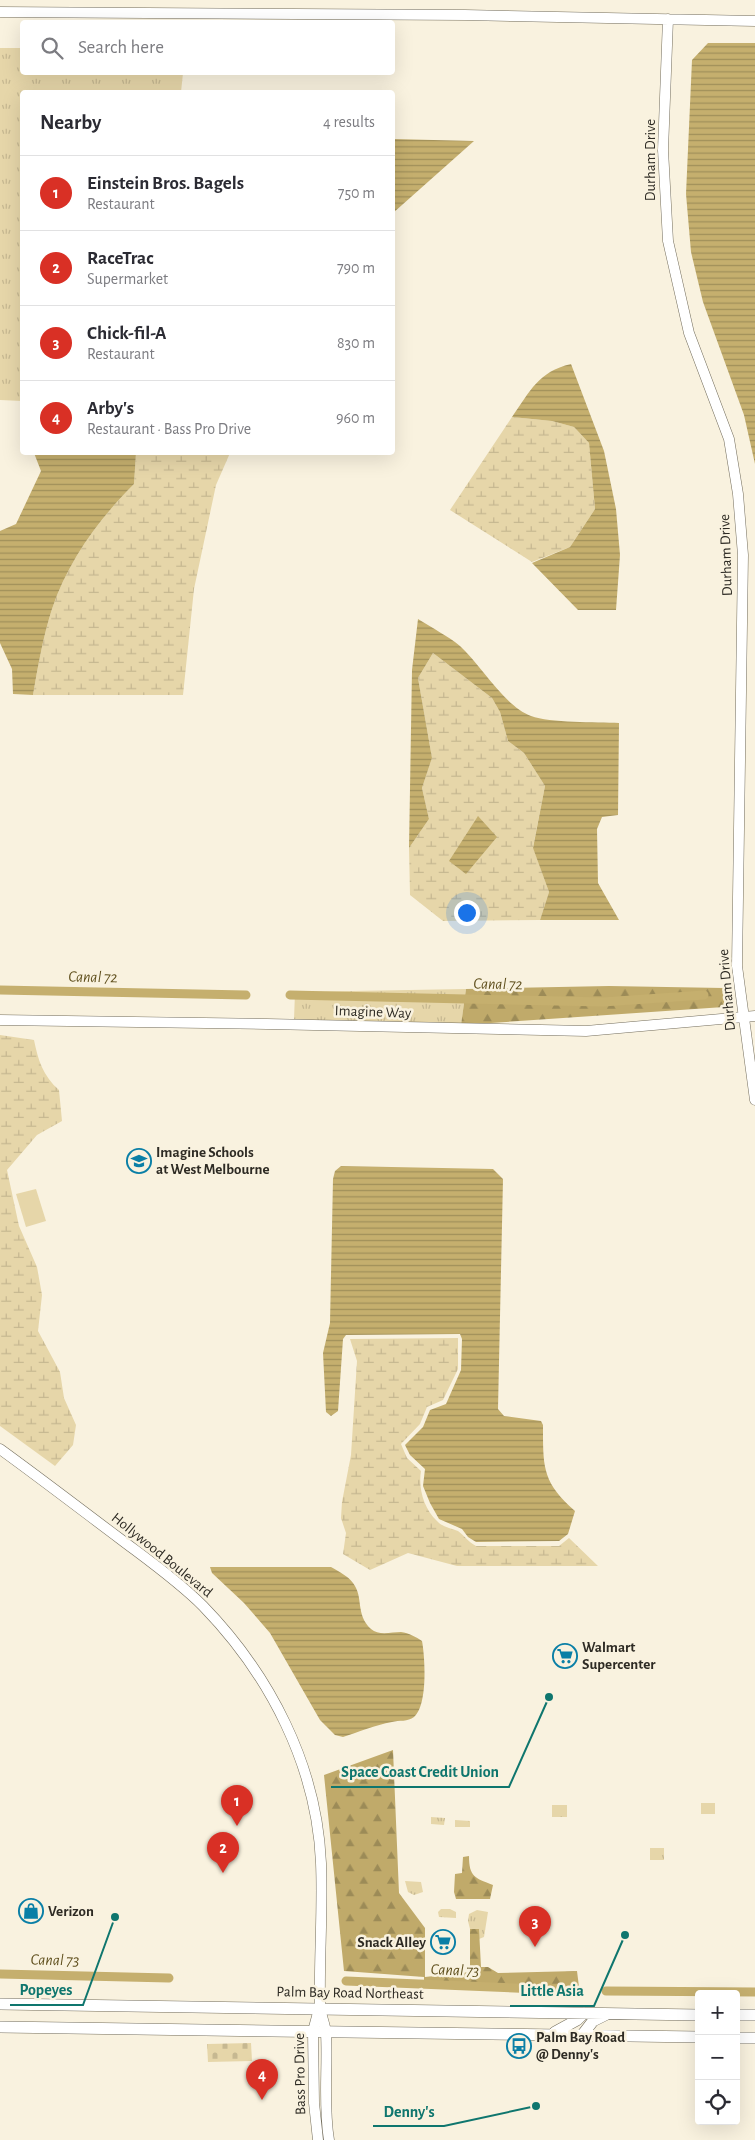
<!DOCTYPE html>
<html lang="en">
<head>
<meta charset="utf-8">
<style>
  body { margin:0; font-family:"Alegreya Sans",sans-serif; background:#f2f2f3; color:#2b2b33 }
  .controls { position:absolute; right:15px; bottom:15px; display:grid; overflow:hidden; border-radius:5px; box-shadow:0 5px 20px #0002 }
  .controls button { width:45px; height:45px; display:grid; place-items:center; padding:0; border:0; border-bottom:1px solid #e1e1e2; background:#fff; color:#2b2b33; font:25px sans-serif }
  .you { position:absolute; left:466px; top:912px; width:18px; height:18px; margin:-12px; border:4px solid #fff; border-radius:50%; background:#1a73e8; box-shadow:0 0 0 8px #1a73e833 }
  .badge { display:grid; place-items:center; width:32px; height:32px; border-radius:50%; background:#d93025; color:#fff; font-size:16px; font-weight:700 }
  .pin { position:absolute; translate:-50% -41px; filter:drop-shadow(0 1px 2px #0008) }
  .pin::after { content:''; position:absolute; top:26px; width:18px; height:15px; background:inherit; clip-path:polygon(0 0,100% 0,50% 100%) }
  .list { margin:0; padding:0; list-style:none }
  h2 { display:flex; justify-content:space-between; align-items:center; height:65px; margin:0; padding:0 20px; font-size:21px }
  h2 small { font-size:16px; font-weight:400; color:#7c7c81 }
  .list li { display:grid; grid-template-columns:32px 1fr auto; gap:15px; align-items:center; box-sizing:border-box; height:75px; padding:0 20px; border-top:1px solid #e1e1e2 }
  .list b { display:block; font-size:19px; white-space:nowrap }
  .list p { margin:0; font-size:16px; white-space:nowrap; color:#7c7c81 }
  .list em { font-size:16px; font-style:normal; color:#7c7c81 }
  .icon { flex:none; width:28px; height:28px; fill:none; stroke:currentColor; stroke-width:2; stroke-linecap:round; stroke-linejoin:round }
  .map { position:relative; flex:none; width:755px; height:2140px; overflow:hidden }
  .search { position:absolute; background:#fff; box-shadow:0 5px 20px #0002; left:20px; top:20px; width:375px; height:55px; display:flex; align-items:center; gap:12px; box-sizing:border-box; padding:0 18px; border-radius:5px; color:#7c7c81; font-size:19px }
  .panel { position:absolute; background:#fff; box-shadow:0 5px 20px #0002; left:20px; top:90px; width:375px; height:365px; border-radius:5px }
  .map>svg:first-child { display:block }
  .grass { fill:url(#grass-tufts) }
  .forest { fill:url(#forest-firs) }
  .wetland { fill:url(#wetland-marsh) }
  .cemetery { fill:url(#cemetery-stones) }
  .pitch { fill:#e6d6a9 }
  .water { fill:url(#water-rules) }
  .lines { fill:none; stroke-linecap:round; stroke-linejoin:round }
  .canal { stroke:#c5af6e; stroke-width:9 }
  .tertiary-casing { stroke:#746e5d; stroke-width:11 }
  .secondary-casing { stroke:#746e5d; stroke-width:12 }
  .tertiary { stroke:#fff; stroke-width:10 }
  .secondary { stroke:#fff; stroke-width:11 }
  .labels { text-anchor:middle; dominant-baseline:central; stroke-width:5; stroke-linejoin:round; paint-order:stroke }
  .street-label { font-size:15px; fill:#2e2b24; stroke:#f9f2df }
  .poi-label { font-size:15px; font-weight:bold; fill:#2e2b24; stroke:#f9f2df; text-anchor:start }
  .water-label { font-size:16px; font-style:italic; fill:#60501e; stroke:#f9f2df }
  .leader { fill:none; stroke:#0f766e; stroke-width:2 }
  .callout-dot { fill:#0f766e; stroke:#f9f2df; stroke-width:2 }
  .callout-label { font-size:16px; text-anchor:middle; font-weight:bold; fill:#0f766e; stroke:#f9f2df; stroke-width:5; stroke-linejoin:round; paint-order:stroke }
</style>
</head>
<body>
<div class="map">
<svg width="755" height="2140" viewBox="0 0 755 2140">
  <defs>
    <pattern id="grass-tufts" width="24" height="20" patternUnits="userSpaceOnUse" patternTransform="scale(1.25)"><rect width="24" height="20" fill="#e6d6a9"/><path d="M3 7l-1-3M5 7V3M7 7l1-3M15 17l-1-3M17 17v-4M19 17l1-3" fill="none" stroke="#c6b891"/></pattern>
    <pattern id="forest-firs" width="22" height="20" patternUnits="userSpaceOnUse" patternTransform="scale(1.25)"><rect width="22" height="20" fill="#c0aa6a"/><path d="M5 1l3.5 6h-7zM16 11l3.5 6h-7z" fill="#9c8b57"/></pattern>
    <pattern id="wetland-marsh" width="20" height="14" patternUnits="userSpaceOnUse" patternTransform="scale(1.25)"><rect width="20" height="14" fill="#e6d6a9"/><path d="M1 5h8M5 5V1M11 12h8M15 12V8" fill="none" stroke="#c6b891"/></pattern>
    <pattern id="cemetery-stones" width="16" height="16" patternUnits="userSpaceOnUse" patternTransform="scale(1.25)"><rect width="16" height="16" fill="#e6d6a9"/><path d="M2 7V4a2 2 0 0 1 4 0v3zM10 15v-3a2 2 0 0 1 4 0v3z" fill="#c6b891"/></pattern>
    <pattern id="water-rules" width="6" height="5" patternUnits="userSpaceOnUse" patternTransform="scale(1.25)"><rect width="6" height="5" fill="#c5af6e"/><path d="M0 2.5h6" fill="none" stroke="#a08f5a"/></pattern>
  </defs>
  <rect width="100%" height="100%" fill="#f9f2df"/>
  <path class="grass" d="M0 48H22V72L183 73 181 92H22V401L0 400Z
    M466 989 461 1025 294 1020 295 992Z
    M701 1803H715V1814H701Z
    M552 1805H567V1817H552Z
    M431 1817 445 1818 444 1825 431 1824Z
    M455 1820 470 1821V1827H455Z
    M650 1848H664V1860H650Z
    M405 1881 421 1882 423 1892 414 1895 408 1892Z
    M441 1909H450L456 1912V1918L439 1917 438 1912Z
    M477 1910 488 1912 484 1937 479 1939V1929H470L468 1921 469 1914Z"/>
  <path class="forest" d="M609 986 724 988V1007L461 1025 466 989Z
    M393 1750 399 1893 425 1928V1977L470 1972V1929H479L481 1967H488L498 1973 577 1971 579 1987 572 1995 424 1986V1977L344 1971 324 1775Z
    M469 1856C469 1877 475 1878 493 1885L490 1899H456L454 1892 455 1874 462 1873 463 1857Z"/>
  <path class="wetland" d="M512 417 552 421 574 427 589 443 595 509 570 547 532 562 450 510Z
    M136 453H230L216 485 194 589 183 695H33C38 666 43 637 52 609 68 561 99 519 134 484Z
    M433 653 492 698 500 712 508 741 524 753 545 786 533 847 549 892 540 920 443 921 410 895 409 848 429 819 422 788 432 758 418 678Z
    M0 1035 34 1040C38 1060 43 1076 59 1090L62 1121 37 1135 7 1170 19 1226 37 1267 42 1295 38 1331 60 1372 64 1398 76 1425 73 1445 55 1466 0 1426Z
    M458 1338V1369L443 1400 427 1407 420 1424 401 1444 407 1458 421 1471C418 1488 424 1509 437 1521 442 1527 451 1528 458 1531 464 1535 468 1542 476 1546H559L569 1538 598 1566H457L408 1553 370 1570 343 1554 346 1533 341 1518 342 1502 351 1455 357 1361 350 1339Z"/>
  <path class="cemetery" d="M251 2043 252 2061 208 2062 207 2044Z"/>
  <path class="pitch" d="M36 1189 46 1221 26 1227 16 1194Z"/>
  <path class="water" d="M708 43H755V464L744 415 703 302 691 252 686 194 692 60Z
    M393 139 474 141 393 213Z
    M571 364 604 451 616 509 620 555 616 610H578L532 563 570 547 595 509 589 443 574 427 552 421 512 417C531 390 538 372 571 364Z
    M34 453H136L134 484C99 519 68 561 52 609 43 637 38 666 33 695L13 694 12 669 0 643V531L16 524 41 471Z
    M418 619C432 628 448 636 460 646 481 665 505 707 531 716 550 723 596 722 619 723L618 815 602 817 597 829 598 883 619 920H540L549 892 533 848 545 786 524 753 508 741 500 712 492 698 433 653 418 678 432 758 422 788 429 819 409 848 412 670Z
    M478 816 497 837 466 874 449 861Z
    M341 1166 493 1169 503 1179 498 1409 504 1416 541 1421 543 1425C543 1467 542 1482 575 1511L568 1534 559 1541 476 1542 468 1537 462 1529 439 1519 430 1503 423 1486 425 1469 410 1455 405 1445 423 1427 430 1410 446 1404 461 1370 462 1339 460 1334 346 1335 343 1339 338 1411 331 1416 326 1412 323 1353 330 1323 333 1179 335 1171Z
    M210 1567H331C338 1571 348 1576 353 1583 364 1597 355 1614 371 1629 379 1636 391 1632 401 1632 409 1633 416 1637 422 1641 425 1657 428 1705 414 1717 408 1722 399 1720 392 1722 375 1725 359 1732 343 1737L335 1735 320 1720 270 1633 244 1603 212 1573Z"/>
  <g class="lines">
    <path class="canal" d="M0 990 246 995
      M290 995 603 1002 704 995
      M0 1974 169 1978
      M346 1981 563 1990
      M606 1991 755 1992"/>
    <defs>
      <path id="tertiary" d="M0 12 465 15 755 21
        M668 19 663 150 668 241 689 333 729 439 738 494 743 555 737 966 755 1100
        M0 1020 267 1024 586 1031 755 1016
        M0 1449C40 1478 79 1508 119 1538 148 1560 178 1581 203 1606 270 1675 317 1766 321 1863 323 1910 319 1957 320 2004 320 2014 325 2023 326 2033 328 2068 323 2104 329 2140
        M318 2140 314 2103 313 2031 319 2009"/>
      <path id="secondary" d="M0 2004 699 2015
        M736 2015H755
        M0 2027 699 2037
        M555 2032 577 2020 584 2013
        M583 2034 593 2021 607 2014
        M736 2038H755"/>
    </defs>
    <use href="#tertiary" class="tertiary-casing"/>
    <use href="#secondary" class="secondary-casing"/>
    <use href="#tertiary" class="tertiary"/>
    <use href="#secondary" class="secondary"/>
  </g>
  <defs>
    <symbol id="school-ring" viewBox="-11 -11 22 22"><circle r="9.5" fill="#f9f2df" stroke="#0a7fa6" stroke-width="1.5"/><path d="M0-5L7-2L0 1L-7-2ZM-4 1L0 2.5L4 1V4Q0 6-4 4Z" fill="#0a7fa6"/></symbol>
    <symbol id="supermarket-ring" viewBox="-11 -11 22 22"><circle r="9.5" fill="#f9f2df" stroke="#0a7fa6" stroke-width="1.5"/><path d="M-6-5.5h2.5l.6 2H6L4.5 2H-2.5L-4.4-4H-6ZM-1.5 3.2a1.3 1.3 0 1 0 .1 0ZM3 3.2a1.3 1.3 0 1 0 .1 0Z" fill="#0a7fa6"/></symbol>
    <symbol id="shop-ring" viewBox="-11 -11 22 22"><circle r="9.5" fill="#f9f2df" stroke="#0a7fa6" stroke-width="1.5"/><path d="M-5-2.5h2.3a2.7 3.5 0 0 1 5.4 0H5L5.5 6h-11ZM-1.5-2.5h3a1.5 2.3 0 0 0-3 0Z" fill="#0a7fa6"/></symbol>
    <symbol id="bus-ring" viewBox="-11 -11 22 22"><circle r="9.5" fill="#f9f2df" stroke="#0a7fa6" stroke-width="1.5"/><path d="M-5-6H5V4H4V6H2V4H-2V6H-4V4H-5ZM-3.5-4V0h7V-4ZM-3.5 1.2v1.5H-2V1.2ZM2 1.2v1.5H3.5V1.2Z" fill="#0a7fa6"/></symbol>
  </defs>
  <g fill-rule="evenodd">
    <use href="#school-ring" x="125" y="1147" width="28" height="28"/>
    <use href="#supermarket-ring" x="551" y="1642" width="28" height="28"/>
    <use href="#shop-ring" x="17" y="1897" width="28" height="28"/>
    <use href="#supermarket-ring" x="429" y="1928" width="28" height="28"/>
    <use href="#bus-ring" x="505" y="2032" width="28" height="28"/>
  </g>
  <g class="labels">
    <g class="street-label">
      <text transform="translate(650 160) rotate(-90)">Durham Drive</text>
      <text transform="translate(726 555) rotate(-92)">Durham Drive</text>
      <text transform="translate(727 990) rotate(-95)">Durham Drive</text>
      <text transform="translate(373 1012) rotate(2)">Imagine Way</text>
      <text transform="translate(162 1555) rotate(39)">Hollywood Boulevard</text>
      <text transform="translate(350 1993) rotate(1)">Palm Bay Road Northeast</text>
      <text transform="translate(300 2074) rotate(-91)">Bass Pro Drive</text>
    </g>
    <g class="poi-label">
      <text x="156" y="1152">Imagine Schools<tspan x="156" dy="17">at West Melbourne</tspan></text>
      <text x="582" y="1647">Walmart<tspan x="582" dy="17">Supercenter</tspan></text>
      <text x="48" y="1911">Verizon</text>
      <text x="426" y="1942" text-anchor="end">Snack Alley</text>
      <text x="536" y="2037">Palm Bay Road<tspan x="536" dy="17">@ Denny's</tspan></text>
    </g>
    <g class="water-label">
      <text transform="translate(93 977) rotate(1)">Canal 72</text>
      <text transform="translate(498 984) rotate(1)">Canal 72</text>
      <text transform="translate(55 1960) rotate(1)">Canal 73</text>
      <text transform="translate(455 1970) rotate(2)">Canal 73</text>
    </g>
  </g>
  <path class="leader" d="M549 1697L509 1787H331M115 1917L83 2005H10M625 1935L594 2006H510M536 2106L444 2126H373"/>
  <g class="callout-dot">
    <circle cx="549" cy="1697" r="5"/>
    <circle cx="115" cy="1917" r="5"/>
    <circle cx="625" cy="1935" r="5"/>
    <circle cx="536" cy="2106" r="5"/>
  </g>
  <g class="callout-label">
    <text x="420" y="1777">Space Coast Credit Union</text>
    <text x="46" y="1995">Popeyes</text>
    <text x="552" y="1996">Little Asia</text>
    <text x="409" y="2117">Denny's</text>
  </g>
</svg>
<div class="controls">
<button>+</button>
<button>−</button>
<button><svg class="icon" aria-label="locate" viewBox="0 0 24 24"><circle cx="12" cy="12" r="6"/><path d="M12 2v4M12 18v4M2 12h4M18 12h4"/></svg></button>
</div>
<div class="you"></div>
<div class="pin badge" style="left:237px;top:1826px">1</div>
<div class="pin badge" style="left:223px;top:1873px">2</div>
<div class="pin badge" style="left:535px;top:1947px">3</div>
<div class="pin badge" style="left:262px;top:2100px">4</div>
<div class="search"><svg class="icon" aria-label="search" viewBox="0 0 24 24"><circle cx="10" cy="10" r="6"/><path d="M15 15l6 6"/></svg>Search here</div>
<section class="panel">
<h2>Nearby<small>4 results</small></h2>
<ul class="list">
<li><span class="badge">1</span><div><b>Einstein Bros. Bagels</b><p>Restaurant</p></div><em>750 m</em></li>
<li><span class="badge">2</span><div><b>RaceTrac</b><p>Supermarket</p></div><em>790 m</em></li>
<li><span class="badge">3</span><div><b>Chick-fil-A</b><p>Restaurant</p></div><em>830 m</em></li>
<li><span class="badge">4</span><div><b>Arby's</b><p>Restaurant · Bass Pro Drive</p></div><em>960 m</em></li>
</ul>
</section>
</div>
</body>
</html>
